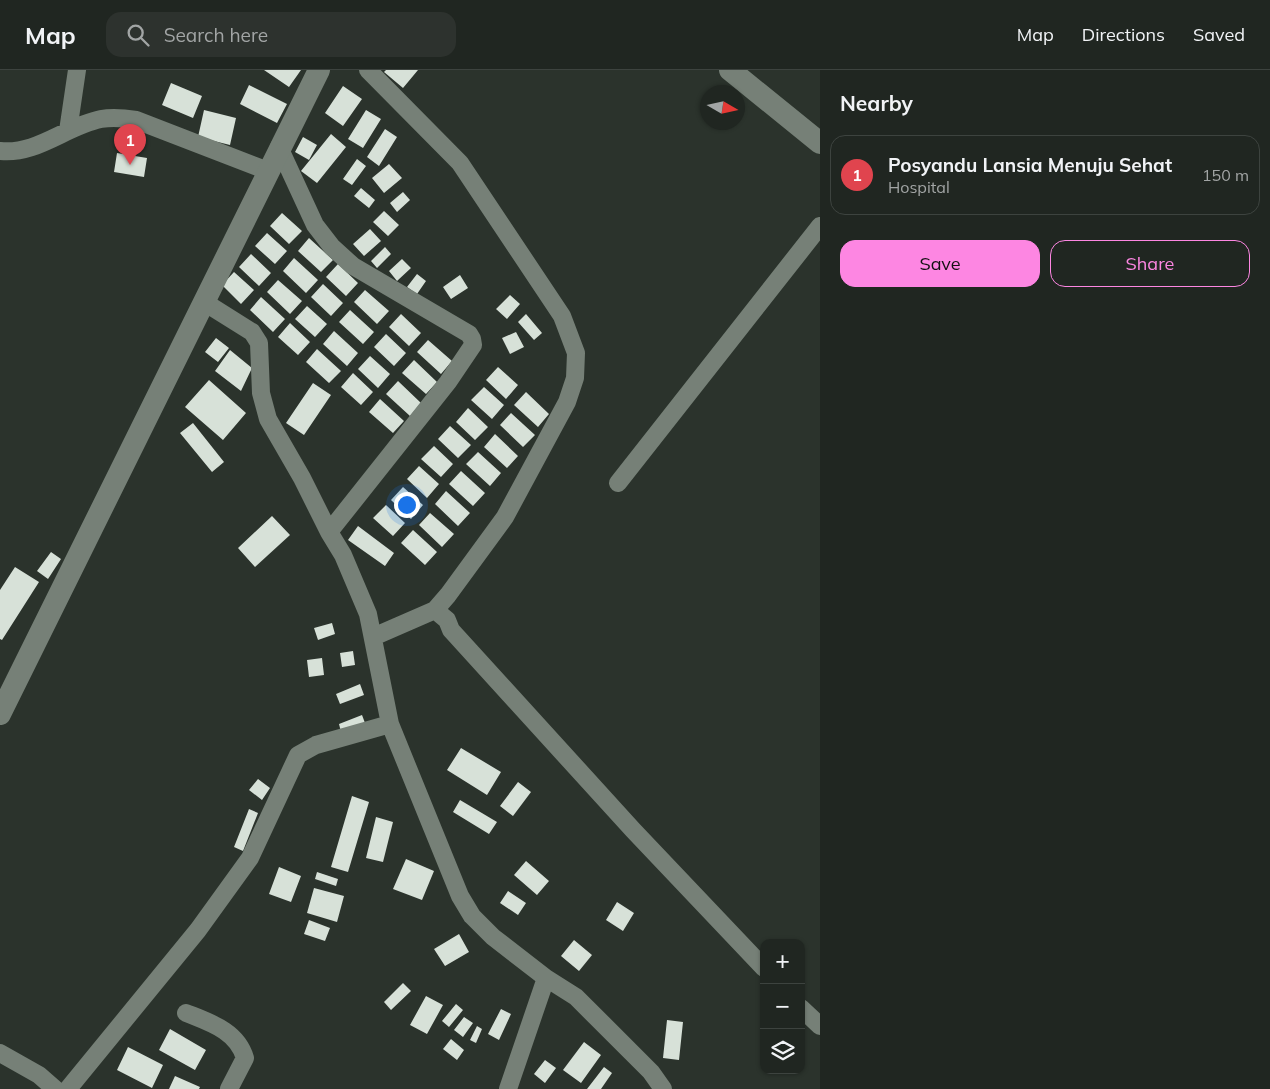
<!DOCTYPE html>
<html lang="en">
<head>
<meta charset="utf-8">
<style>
  body { margin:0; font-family:Mulish,sans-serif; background:#2d322e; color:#f1f3f6 }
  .controls { position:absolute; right:15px; bottom:15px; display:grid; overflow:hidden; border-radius:10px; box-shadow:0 1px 4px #0004 }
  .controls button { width:45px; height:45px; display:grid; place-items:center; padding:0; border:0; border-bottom:1px solid #3d433f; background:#202621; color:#f1f3f6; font:25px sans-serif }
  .compass { position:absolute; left:700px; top:15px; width:45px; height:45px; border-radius:50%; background:#202621; box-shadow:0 1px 4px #0004; rotate:99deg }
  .you { position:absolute; left:406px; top:434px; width:18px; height:18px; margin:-12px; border:4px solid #fff; border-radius:50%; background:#1a73e8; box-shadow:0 0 0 8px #1a73e833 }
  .badge { display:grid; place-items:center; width:32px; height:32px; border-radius:50%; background:#fd86e2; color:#fff; font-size:16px; font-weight:700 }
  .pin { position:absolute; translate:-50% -41px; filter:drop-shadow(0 1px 2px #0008) }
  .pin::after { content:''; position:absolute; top:26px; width:18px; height:15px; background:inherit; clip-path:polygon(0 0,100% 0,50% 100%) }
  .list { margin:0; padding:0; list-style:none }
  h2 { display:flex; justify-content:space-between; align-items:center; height:65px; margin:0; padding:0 20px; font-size:21px }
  h2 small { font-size:16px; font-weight:400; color:#a2a5a5 }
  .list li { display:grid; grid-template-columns:32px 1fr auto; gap:15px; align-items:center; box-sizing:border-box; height:80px; margin:0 10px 10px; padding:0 10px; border:1px solid #3d433f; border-radius:15px }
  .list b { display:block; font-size:19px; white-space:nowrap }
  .list p { margin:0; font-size:16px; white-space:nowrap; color:#a2a5a5 }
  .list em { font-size:16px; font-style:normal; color:#a2a5a5 }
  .actions { display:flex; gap:10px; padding:15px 20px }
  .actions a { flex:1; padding:11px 0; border:1px solid #fd86e2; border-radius:15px; text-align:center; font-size:18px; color:#fd86e2 }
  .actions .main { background:#fd86e2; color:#111 }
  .icon { flex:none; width:28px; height:28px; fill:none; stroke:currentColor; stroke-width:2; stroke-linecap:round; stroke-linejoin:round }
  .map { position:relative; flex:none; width:820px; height:1019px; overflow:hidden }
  header { display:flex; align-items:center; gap:30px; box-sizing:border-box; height:70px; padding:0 25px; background:#202621; border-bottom:1px solid #3d433f }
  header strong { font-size:24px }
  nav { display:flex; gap:28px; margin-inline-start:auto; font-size:18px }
  .search { width:350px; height:45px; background:#2d322e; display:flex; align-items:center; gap:12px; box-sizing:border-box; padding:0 18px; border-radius:15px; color:#a2a5a5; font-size:19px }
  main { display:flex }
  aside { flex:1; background:#202621 }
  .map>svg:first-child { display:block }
  .building { fill:#d7e1d8 }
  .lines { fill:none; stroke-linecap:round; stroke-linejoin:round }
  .minor { stroke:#768077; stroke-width:18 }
  .tertiary { stroke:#768077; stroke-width:22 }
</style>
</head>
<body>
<header>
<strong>Map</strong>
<div class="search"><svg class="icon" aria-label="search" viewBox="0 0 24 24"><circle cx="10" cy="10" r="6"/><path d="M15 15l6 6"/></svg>Search here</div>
<nav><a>Map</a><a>Directions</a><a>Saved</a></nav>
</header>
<main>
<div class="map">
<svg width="820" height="1019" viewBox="0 0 820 1019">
  <rect width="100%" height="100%" fill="#2b332c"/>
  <path class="building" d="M264 0H301L289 17Z
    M386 0H418L403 18 384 2Z
    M171 13 202 26 193 48 162 35Z
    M249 15 287 34 277 53 240 34Z
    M343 16 362 29 343 56 325 43Z
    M204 40 236 48 230 75 198 67Z
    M366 40 381 49 363 78 348 69Z
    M385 59 397 67 379 96 367 87Z
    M331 64 346 77 317 113 301 101Z
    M303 67 317 75 309 90 295 82Z
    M117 83 147 88 144 107 114 102Z
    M357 89 366 96 352 115 343 109Z
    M389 94 402 108 384 123 372 108Z
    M361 118 375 130 369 138 354 126Z
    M403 122 410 130 397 142 390 133Z
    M384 141 399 155 388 166 373 152Z
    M282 143 302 161 289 174 270 156Z
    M370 159 381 171 364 186 353 174Z
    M267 163 287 181 275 194 255 176Z
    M309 168 333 190 321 202 298 181Z
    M385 177 391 184 377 198 371 191Z
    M251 184 271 203 259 216 239 197Z
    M294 188 318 210 306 223 283 201Z
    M402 189 411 198 397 211 389 201Z
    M338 194 358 213 346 226 326 207Z
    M234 202 254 220 241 234 222 215Z
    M417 204 426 211 417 224 407 217Z
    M460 205 468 218 451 229 443 217Z
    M278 210 302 231 290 244 267 222Z
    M323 214 343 233 331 246 311 227Z
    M365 220 389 241 377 254 354 232Z
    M510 225 520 234 507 249 496 239Z
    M261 227 285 249 273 262 250 240Z
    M307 236 327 254 315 267 295 249Z
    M350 240 374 262 363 274 339 252Z
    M401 244 421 263 409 276 389 257Z
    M526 244 542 263 534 270 518 252Z
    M290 253 310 272 298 285 278 267Z
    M334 261 358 283 347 296 323 274Z
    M516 262 524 277 510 284 502 268Z
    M386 264 406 283 394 296 374 277Z
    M216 268 229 278 218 292 205 282Z
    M428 270 452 291 441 304 417 282Z
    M317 279 341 301 329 313 306 292Z
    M230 280 252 298 241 321 215 301Z
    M370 286 390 304 378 318 358 299Z
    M414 290 437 312 426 324 402 303Z
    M498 297 518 315 506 329 486 310Z
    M353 303 373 322 361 335 341 317Z
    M209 310 246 343 223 370 185 337Z
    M398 311 421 333 410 346 386 324Z
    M313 313 331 325 304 365 286 353Z
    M484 317 504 335 492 349 471 330Z
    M526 322 549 344 538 357 514 335Z
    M380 329 404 351 393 363 369 342Z
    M468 338 488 357 475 370 456 352Z
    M511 343 535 365 523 377 500 355Z
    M193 353 224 392 212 402 180 363Z
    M450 356 471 375 458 388 438 369Z
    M495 364 518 386 507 398 484 377Z
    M434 376 453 394 441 407 421 389Z
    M478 382 501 403 490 416 466 394Z
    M419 396 439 414 427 428 407 409Z
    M461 401 485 423 473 436 449 414Z
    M403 417 423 435 411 449 391 430Z
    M446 421 470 443 458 456 435 434Z
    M386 435 405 453 393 466 373 448Z
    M430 443 454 464 442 477 419 455Z
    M272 446 290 465 255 497 238 478Z
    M358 456 394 483 385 496 348 470Z
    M413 460 437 482 425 495 401 473Z
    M51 482 61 489 48 509 37 501Z
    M15 497 39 512 2 570 0 569V520Z
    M332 553 335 564 318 570 314 558Z
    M353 581 355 595 342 597 340 583Z
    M322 588 324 605 309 607 307 590Z
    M360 614 364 625 340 634 336 624Z
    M362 645 365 653 341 662 339 654Z
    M461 678 501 702 487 725 447 700Z
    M258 709 270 718 262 730 249 720Z
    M518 712 531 722 513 746 500 736Z
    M352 726 369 732 348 802 331 797Z
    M460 730 497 752 489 764 453 742Z
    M249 739 258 743 243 781 234 777Z
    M376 747 393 752 383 792 366 788Z
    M406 789 434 801 422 830 393 819Z
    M526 791 549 811 537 825 514 805Z
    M279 797 301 806 291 832 269 824Z
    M317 802 338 809 336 816 315 809Z
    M314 818 344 826 337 852 307 843Z
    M508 821 526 833 518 845 500 833Z
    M617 832 634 843 623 861 606 850Z
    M309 850 330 858 325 871 304 864Z
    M459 864 469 882 445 896 434 879Z
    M574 870 592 885 579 901 561 886Z
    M403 913 411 921 391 940 384 932Z
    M426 926 443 935 427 964 410 955Z
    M456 934 463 940 449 957 442 951Z
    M501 939 511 944 499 970 488 964Z
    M464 947 473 953 463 967 454 960Z
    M667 950 683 952 679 990 663 988Z
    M477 956 482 959 476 973 470 970Z
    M170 959 206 980 195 1000 159 980Z
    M451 969 464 980 457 990 443 979Z
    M584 972 601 985 581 1013 563 1000Z
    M128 977 163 995 152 1018 117 1000Z
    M545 990 556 998 545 1013 534 1004Z
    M604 997 612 1003 601 1019H587Z
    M175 1006 200 1017 199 1019H169Z"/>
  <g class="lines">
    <path class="minor" d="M368 0 460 93 562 246 576 283 575 308 567 332 505 447 448 525 435 540 447 550 451 560 633 760 764 898
      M68 61 77 0
      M279 77 315 155 332 177 353 196 469 264 472 269 473 275 448 312 329 462 343 485 368 544 390 654 460 826 472 846 493 867 546 908
      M0 81C37 85 66 56 101 49 112 47 124 48 136 50L268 101
      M204 232 252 262 259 273 261 323 268 349 302 408 329 462
      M618 413 820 156
      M373 567 435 540
      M801 938 820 956
      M186 943C211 953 237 961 245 988L229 1019
      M0 983 39 1005 55 1019
      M68 1019 198 860 250 788 298 685 316 675 390 654
      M508 1019 546 908 576 927 651 1002 663 1019"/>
    <path class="tertiary" d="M730 0 820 73
      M0 644 319 0"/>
  </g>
</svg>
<div class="controls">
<button>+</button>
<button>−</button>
<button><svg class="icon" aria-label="layers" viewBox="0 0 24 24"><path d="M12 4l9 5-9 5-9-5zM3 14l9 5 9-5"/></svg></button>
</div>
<svg class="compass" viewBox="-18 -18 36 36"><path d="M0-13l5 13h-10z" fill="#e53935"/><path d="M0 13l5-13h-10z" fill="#a2a5a5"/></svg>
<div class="you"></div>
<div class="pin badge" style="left:130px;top:95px;background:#e0444e">1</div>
</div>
<aside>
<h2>Nearby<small></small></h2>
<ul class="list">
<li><span class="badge" style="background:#e0444e">1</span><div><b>Posyandu Lansia Menuju Sehat</b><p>Hospital</p></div><em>150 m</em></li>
</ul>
<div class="actions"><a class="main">Save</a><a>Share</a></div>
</aside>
</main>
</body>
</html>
